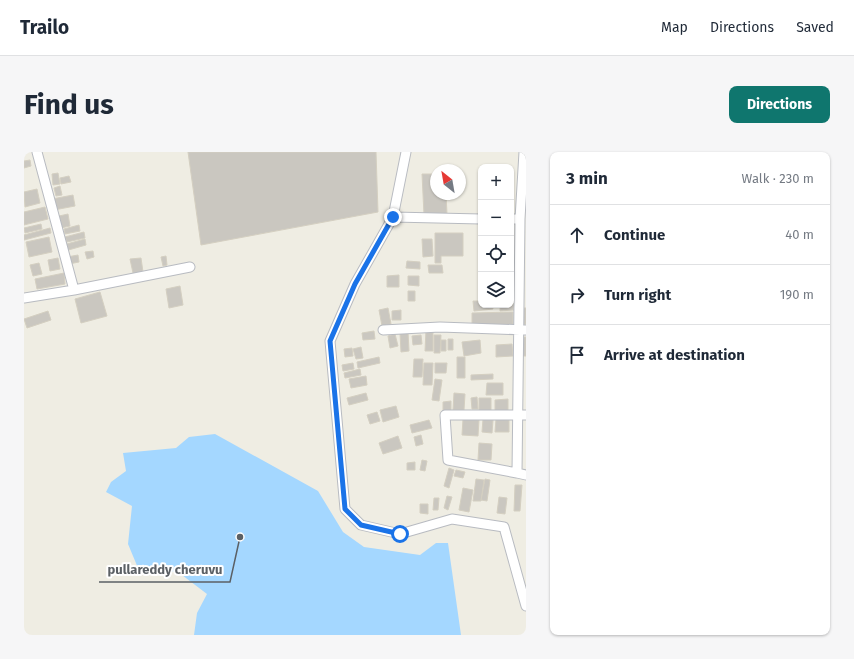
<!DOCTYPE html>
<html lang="en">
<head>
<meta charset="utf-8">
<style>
  body { margin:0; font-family:"Fira Sans",sans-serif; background:#f6f6f7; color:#1f2937 }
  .controls { position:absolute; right:12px; top:12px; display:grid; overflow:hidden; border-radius:8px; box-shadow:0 1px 3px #0004 }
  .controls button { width:36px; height:36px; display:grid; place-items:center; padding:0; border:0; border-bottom:1px solid #e0e1e3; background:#fff; color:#1f2937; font:20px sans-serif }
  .compass { position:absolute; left:406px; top:12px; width:36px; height:36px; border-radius:50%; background:#fff; box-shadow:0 1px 3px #0004; rotate:329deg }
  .stop { position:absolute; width:12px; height:12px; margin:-9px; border:3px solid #1a73e8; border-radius:50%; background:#fff }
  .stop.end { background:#1a73e8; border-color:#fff; box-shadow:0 1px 4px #0008 }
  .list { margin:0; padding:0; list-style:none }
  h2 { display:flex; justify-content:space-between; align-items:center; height:52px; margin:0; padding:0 16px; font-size:17px }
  h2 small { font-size:13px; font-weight:400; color:#747a83 }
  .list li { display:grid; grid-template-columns:26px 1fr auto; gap:12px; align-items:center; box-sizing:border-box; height:60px; padding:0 16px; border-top:1px solid #e0e1e3 }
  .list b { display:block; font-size:15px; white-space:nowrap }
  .list em { font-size:13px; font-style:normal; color:#747a83 }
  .icon { flex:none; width:22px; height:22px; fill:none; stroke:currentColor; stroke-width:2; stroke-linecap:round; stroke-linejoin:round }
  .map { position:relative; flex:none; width:502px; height:483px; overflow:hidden; border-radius:8px }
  header { display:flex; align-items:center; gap:24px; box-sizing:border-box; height:56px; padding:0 20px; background:#fff; border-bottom:1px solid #e0e1e3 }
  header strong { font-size:19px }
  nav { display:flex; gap:22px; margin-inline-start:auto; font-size:14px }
  .intro { display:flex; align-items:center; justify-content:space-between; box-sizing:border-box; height:96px; padding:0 24px }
  h1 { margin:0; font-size:28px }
  .button { padding:10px 18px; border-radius:8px; background:#0f766e; color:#fff; font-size:14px; font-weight:700 }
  main { display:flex; gap:24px; padding:0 24px }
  aside { flex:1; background:#fff; border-radius:8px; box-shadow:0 1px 3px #0004 }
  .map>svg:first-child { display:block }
  .water { fill:#a4d7ff }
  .building { fill:#cac7c0; stroke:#d4cfc1 }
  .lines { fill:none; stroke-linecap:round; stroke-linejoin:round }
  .street-casing { stroke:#b8bbc1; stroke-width:11 }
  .street { stroke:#fff; stroke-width:9 }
  .route { stroke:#1a73e8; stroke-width:5 }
  .leader { fill:none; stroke:#5b6065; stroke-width:1.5 }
  .callout-dot { fill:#5b6065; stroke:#fff; stroke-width:1.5 }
  .callout-label { font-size:13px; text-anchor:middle; font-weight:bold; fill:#5b6065; stroke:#fff; stroke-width:4; stroke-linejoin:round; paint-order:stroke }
</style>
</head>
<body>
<header>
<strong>Trailo</strong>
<nav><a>Map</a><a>Directions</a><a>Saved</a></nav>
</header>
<div class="intro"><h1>Find us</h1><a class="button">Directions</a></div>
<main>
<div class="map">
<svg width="502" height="483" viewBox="0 0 502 483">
  <rect width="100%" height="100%" fill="#efede3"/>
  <path class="water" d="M191 282 294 339 319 380 340 395 396 403 412 391H424L437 483H170L173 461 183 442 154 420 114 416 104 392 108 354 82 340 87 330 102 319 99 301 152 296 165 285Z"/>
  <path class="building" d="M164 0H352L354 60 177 93Z
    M6 8 7 14 0 16V9Z
    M34 21 36 32 29 33 28 22Z
    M398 22H412V42H422L423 62 400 63Z
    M45 24 47 30 37 32 36 26Z
    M36 34 38 43 32 44 30 36Z
    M13 37 16 51 1 55 0 40Z
    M49 43 51 54 30 58 28 47Z
    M21 55 24 67 0 73V60Z
    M44 62 46 74 37 76 35 64Z
    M17 72 18 77 1 81 0 76Z
    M55 73 56 79 41 82 40 77Z
    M26 76 27 81 0 88V83Z
    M60 80 61 86 43 90 41 85Z
    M411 81H439V104H417V111H411Z
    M25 85 28 100 5 105 2 90Z
    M61 87 62 93 41 99 39 93Z
    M398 87H408L409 104 399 105Z
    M69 99 70 105 63 107 61 100Z
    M54 103 55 110 45 112 43 105Z
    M142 104 143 113 139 114 137 105Z
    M34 106 36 117 26 119 24 108Z
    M117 106 119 120 109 121 106 107Z
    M383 109 396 110V117L382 116Z
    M15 111 18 122 9 124 6 113Z
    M404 113H418L419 121H405Z
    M40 121 41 132 13 137 11 127Z
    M375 123V135H363V124Z
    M384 124H395V134L384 133Z
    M156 134 159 153 145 156 142 137Z
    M384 139H391V149H384Z
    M76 140 83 164 57 171 51 147Z
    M449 149H457V153H468L469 157 450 159Z
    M489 151 490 158 476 159V153Z
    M364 156 367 172 358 174 355 158Z
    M496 156H502V172L497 173Z
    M377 158V168H368V159Z
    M24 159 27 168 3 176 0 167Z
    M489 160V174L448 175V161Z
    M402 178H409V199H401Z
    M350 179 351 187 339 188 338 181Z
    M384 180 385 199 377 200 376 181Z
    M371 182 374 194 366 196 364 184Z
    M397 183 398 192 389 193 388 184Z
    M410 183H417L416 201H410Z
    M497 185H502V204H497Z
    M424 187H429V198H424Z
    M417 188H422V199H417Z
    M456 188 457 201 440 204 438 190Z
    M488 192 489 204 472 205V193Z
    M337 195 339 206 332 207 329 197Z
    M328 196 329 204 321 205 320 197Z
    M355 205 356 211 334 216 333 210Z
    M433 205H441V226H433Z
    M390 207H399L398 225H389Z
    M329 211 330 217 319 219 318 213Z
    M400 211H409L408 233H399Z
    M411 211H423L422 221H411Z
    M336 217 337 223 321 226 320 221Z
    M469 222V227L447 228V223Z
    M342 224 343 233 327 236 325 227Z
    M411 227 418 228 415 249 408 248Z
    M463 231H479V243H462Z
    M342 241 344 248 325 253 323 246Z
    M430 241 441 242 440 258H429Z
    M453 245 454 257H448L447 246Z
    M455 246H467V259H455Z
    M484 247V260H471V248Z
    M427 249V259L419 260V250Z
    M372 254 375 265 359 270 356 258Z
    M353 260 356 269 346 272 343 263Z
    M439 267 455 268 454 284 438 283Z
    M459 267 469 268 468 281 458 280Z
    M472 267 485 268V280H471Z
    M405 268 408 276 388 281 386 273Z
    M397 283 399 292 392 294 390 285Z
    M374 284 378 296 359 302 355 291Z
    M455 291 468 292 467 308H454Z
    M398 308 403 309 401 319 396 318Z
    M391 310V318H383V311Z
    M425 316 430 318 425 336 420 334Z
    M432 318 441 320 439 326 430 324Z
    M452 327 460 328 457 349H449Z
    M461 327 466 328 463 349 457 348Z
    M491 333H498L496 359H490Z
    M439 336 449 338 445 360 435 358Z
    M423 344 428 345 424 358 420 356Z
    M475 345 483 346 481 362 473 361Z
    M410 346H415L414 358H409Z
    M396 352H404V362L396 361Z"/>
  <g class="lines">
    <defs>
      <path id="street" d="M382 0 369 65 331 132 306 189 321 357 337 373 376 382 428 367 480 375 502 454
        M369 65 457 67
        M487 67H496L500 0
        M496 67 493 321 502 323
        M50 138 166 115
        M0 146 50 138 13 0
        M359 178 416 175 502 178
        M493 321 424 308 421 263H502"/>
    </defs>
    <use href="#street" class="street-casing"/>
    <use href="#street" class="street"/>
  </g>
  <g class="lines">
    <path class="route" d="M369 65 331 132 306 189 321 357 337 373 376 382"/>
  </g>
  <path class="leader" d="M216 385L206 430H75"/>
  <circle class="callout-dot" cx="216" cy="385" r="4"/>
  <g class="callout-label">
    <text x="141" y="422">pullareddy cheruvu</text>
  </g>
</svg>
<div class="controls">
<button>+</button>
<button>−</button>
<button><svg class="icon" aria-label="locate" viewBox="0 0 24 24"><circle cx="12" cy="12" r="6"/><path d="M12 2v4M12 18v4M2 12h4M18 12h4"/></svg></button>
<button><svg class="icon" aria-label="layers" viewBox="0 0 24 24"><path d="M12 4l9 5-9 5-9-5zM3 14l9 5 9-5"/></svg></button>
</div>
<svg class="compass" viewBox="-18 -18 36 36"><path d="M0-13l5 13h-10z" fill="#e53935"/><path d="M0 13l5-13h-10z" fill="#747a83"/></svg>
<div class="stop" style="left:376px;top:382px"></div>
<div class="stop end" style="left:369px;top:65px"></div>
</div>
<aside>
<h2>3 min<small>Walk · 230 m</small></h2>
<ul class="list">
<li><svg class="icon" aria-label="ahead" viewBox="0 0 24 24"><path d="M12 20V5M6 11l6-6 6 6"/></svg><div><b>Continue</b></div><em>40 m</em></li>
<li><svg class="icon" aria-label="right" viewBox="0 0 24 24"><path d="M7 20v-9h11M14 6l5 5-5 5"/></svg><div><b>Turn right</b></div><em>190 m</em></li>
<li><svg class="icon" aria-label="arrive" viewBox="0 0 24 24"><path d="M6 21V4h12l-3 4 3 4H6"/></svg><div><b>Arrive at destination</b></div></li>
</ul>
</aside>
</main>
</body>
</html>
